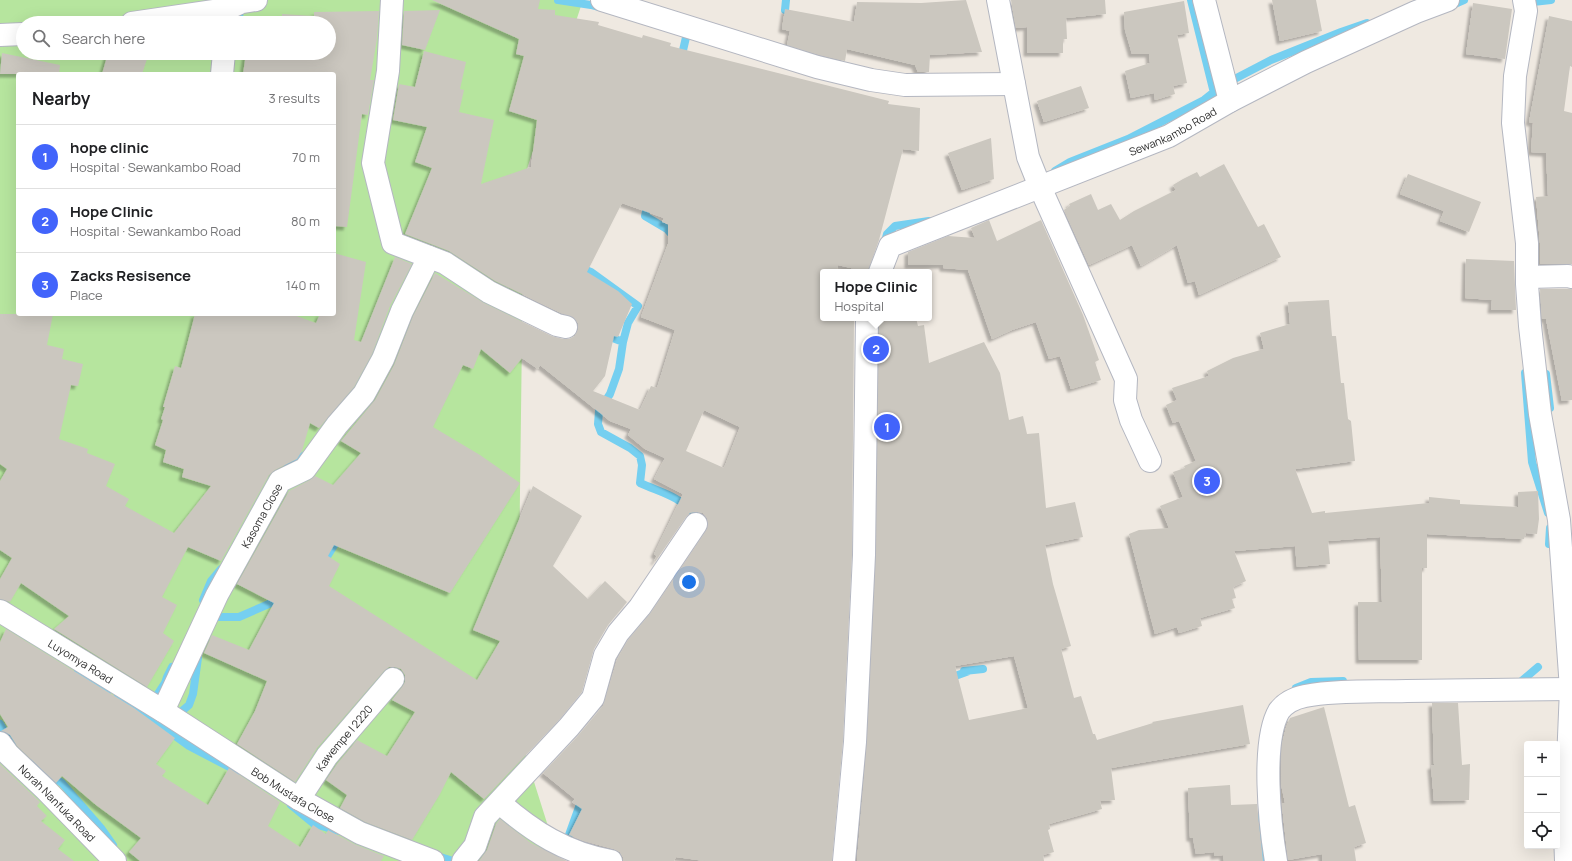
<!DOCTYPE html>
<html lang="en">
<head>
<meta charset="utf-8">
<style>
  body { margin:0; font-family:Manrope,sans-serif; background:#f2f2f2; color:#202124 }
  .controls { position:absolute; right:12px; bottom:12px; display:grid; overflow:hidden; border-radius:4px; box-shadow:0 4px 16px #0002 }
  .controls button { width:36px; height:36px; display:grid; place-items:center; padding:0; border:0; border-bottom:1px solid #e0e0e0; background:#fff; color:#202124; font:20px sans-serif }
  .you { position:absolute; left:689px; top:582px; width:14px; height:14px; margin:-10px; border:3px solid #fff; border-radius:50%; background:#1a73e8; box-shadow:0 0 0 6px #1a73e833 }
  .badge { display:grid; place-items:center; width:26px; height:26px; border-radius:50%; background:#4264fb; color:#fff; font-size:13px; font-weight:700 }
  .pin { position:absolute; translate:-50% -50%; border:2px solid #fff; box-shadow:0 1px 4px #0006 }
  .popup { position:absolute; left:820px; top:269px; width:112px; height:52px; box-sizing:border-box; display:grid; place-content:center; border-radius:4px; background:#fff; filter:drop-shadow(0 1px 3px #0005); font-size:13px; white-space:nowrap; color:#757577 }
  .popup b { font-size:15px; color:#202124 }
  .popup::after { content:''; position:absolute; left:50%; top:100%; margin-left:-8px; border:8px solid transparent; border-top-color:#fff }
  .list { margin:0; padding:0; list-style:none }
  h2 { display:flex; justify-content:space-between; align-items:center; height:52px; margin:0; padding:0 16px; font-size:17px }
  h2 small { font-size:13px; font-weight:400; color:#757577 }
  .list li { display:grid; grid-template-columns:26px 1fr auto; gap:12px; align-items:center; box-sizing:border-box; height:64px; padding:0 16px; border-top:1px solid #e0e0e0 }
  .list b { display:block; font-size:15px; white-space:nowrap }
  .list p { margin:0; font-size:13px; white-space:nowrap; color:#757577 }
  .list em { font-size:13px; font-style:normal; color:#757577 }
  .icon { flex:none; width:22px; height:22px; fill:none; stroke:currentColor; stroke-width:2; stroke-linecap:round; stroke-linejoin:round }
  .map { position:relative; flex:none; width:1572px; height:861px; overflow:hidden }
  .search { position:absolute; background:#fff; box-shadow:0 4px 16px #0002; left:16px; top:16px; width:320px; height:44px; display:flex; align-items:center; gap:10px; box-sizing:border-box; padding:0 14px; border-radius:22px; color:#757577; font-size:15px }
  .panel { position:absolute; background:#fff; box-shadow:0 4px 16px #0002; left:16px; top:72px; width:320px; height:244px; border-radius:4px }
  .map>svg:first-child { display:block }
  .green { fill:#b6e59e; fill-rule:evenodd }
  .lines { fill:none; stroke-linecap:round; stroke-linejoin:round }
  .stream { stroke:#75cff0; stroke-width:8 }
  .building { fill:#cbc7bf; fill-rule:evenodd; filter:url(#shadow) }
  .minor-casing { stroke:#b4b7c1; stroke-width:24 }
  .minor { stroke:#fff; stroke-width:22 }
  .labels { text-anchor:middle; dominant-baseline:central; stroke-width:4; stroke-linejoin:round; paint-order:stroke }
  .street-label { font-size:11px; fill:#2e2e2e; stroke:#fff }
</style>
</head>
<body>
<div class="map">
<svg width="1572" height="861" viewBox="0 0 1572 861">
  <defs>
    <filter id="shadow"><feDropShadow dx="-3.5" dy="3.5" stdDeviation="1" flood-color="#0004"/></filter>
  </defs>
  <rect width="100%" height="100%" fill="#efe9e1"/>
  <path class="green" d="M0 0H583L524 178 517 728 559 861H0ZM23 23H329V53H23ZM18 74H334V314H18Z"/>
  <g class="lines">
    <path class="stream" d="M558 0 591 5 602 8
      M1191 0 1214 93
      M1450 6 1464 0
      M1532 9 1533 2 1551 0
      M785 10 786 0
      M237 23 242 5
      M681 59 687 33
      M1055 171 1070 162 1128 139 1204 100 1223 85 1271 60 1341 32 1367 23
      M648 202 645 216 667 229 675 238
      M884 245 887 234 895 226 929 221
      M578 267 591 272 638 306 628 323 623 342 619 369 610 394 599 411 598 424 601 432 630 448 640 456 642 465 640 483C662 493 678 495 695 515V524
      M605 335 623 342
      M1525 373 1532 462 1548 513
      M1546 374 1550 408
      M285 471 291 463 307 454
      M1549 544 1550 528
      M326 558 340 536
      M203 600 211 581 221 569
      M212 621 213 617H239L278 600 281 601
      M78 671 107 692
      M964 671 983 669
      M947 679 969 671
      M1515 684H1518L1538 667
      M1296 688 1311 682 1343 681
      M117 698 145 714 189 746 237 771
      M145 714 165 683 167 677 172 667
      M175 717 189 705 193 694 198 658
      M0 724 12 744
      M32 763 62 783 101 828 113 845
      M291 805 314 824 339 831
      M1260 817 1264 861
      M569 844 566 843 579 807 585 798
      M434 855 453 861"/>
  </g>
  <path class="building" d="M432 0H540L538 9 555 10V15L599 22 598 25 642 38 643 35 671 43 670 46 889 101 888 104 920 108 919 151 903 149 879 240 868 272 838 265 836 272H823V318H854L852 555 843 741 832 861H705L676 857 674 861H623V857L620 852 614 849 584 841 569 835 582 809 572 802 575 799 543 773 578 736 603 706 617 660 628 640 650 614 706 531 708 524 707 518 703 513 696 512 690 513 686 517 655 562 654 561 657 556 654 554 683 494 654 479 665 458 645 449 628 435 631 429 610 421 540 365 538 369 522 358 510 373 481 349 473 369 463 365 433 427 480 455 520 483 450 593 334 545 328 556 340 564 329 586 477 680 500 641 473 630 533 486 582 516 553 566 588 599 605 581 627 602 608 625 594 649 582 692 560 719 484 799 451 772 440 794 412 840 365 822 340 808 347 795 326 780 337 764 357 740 387 756 415 712 392 700 402 687 405 682V675L401 669 395 667H389L384 671 317 748 295 782 237 744 255 711 267 681 204 653 212 635 249 650 274 603 237 584 289 491 310 480 315 476 333 485 361 453 341 441 375 400 394 365 413 316 435 273 484 303 552 336 563 339H569L575 336 578 330V323L574 318 561 313 495 281 449 251 405 234 432 168 415 162 427 127 393 120 399 84 415 87 424 51 466 62 460 89 464 90 459 112 494 120 481 184 531 167 537 120 509 111 524 56 516 54 519 39ZM622 203 664 218 662 222 668 224V244L641 317 675 330 657 388 651 386 640 410 593 391 605 376 614 336 618 337 632 304 618 291 587 272ZM704 410 740 427 724 468 686 451Z
    M966 0 982 52 930 55 929 72H918L915 65 847 49 845 61 820 55 787 45 790 31 782 29 785 9 854 22 857 2 921 3Z
    M1011 0H1105L1106 14 1066 18 1067 39H1063V53H1027V27L1016 28Z
    M1272 0H1316L1322 31 1280 41Z
    M1184 1 1189 33 1177 35 1187 83 1173 86 1175 94 1155 100 1154 93 1131 98 1125 71 1150 63 1149 54H1132L1125 30 1124 12Z
    M1473 3 1512 9 1505 59 1466 54Z
    M440 10 425 50 402 45 404 11Z
    M379 11 377 39 370 80H374L368 115 362 114 347 227 334 226V74H243L246 53H329V23H282V14L314 16V12Z
    M1549 16 1572 21V67L1570 66 1564 111 1572 113V264H1540V243L1536 197 1548 196 1546 153 1531 152 1533 123 1529 122Z
    M2 53 60 65 59 74H0Z
    M108 53H149L142 74H102Z
    M1081 86 1089 108 1044 122 1037 101Z
    M991 138 994 179 962 190 948 153Z
    M1224 164 1258 227 1264 224 1281 257 1199 295 1195 281 1188 283 1177 245 1141 266 1132 245 1089 265 1064 210 1070 206 1069 204 1091 194 1098 210 1111 204 1120 220 1134 211 1176 190 1173 185 1183 179 1197 172 1200 177Z
    M1408 174 1481 202 1469 232 1440 221 1444 211 1400 194Z
    M989 220 997 241 1041 220 1083 315 1099 360 1095 362 1101 380 1071 389 1060 356 1049 359 1036 322 1012 330 992 339 968 270 943 268V265H908V252L948 236 975 238 971 228Z
    M334 253 366 262 354 340 361 342 395 257 412 264 390 306 372 354 354 387 319 428 310 423 302 451 297 459 275 470 269 475 221 561 188 547 162 597 177 605 163 633 174 641 147 687 54 629 69 616 21 583 10 602 0 599V579L12 558 0 550V481L7 469 0 464V314H53L47 345 64 349 62 359 83 364 78 386 71 385 59 439 88 449 87 453 115 464 106 486 129 499 125 506 174 533 211 486 182 477 184 469 163 462 166 450 155 445 163 420 161 419 165 407H163L175 366 181 368 195 314H291L316 323 320 314H334Z
    M1466 259 1514 261 1516 310H1491L1492 300 1465 298Z
    M1540 289H1572V400L1562 401 1546 319H1542Z
    M1329 300 1332 336H1336L1341 383H1344L1348 419 1351 421 1355 461 1295 469 1312 513 1325 511V513L1429 503V497L1460 500V504L1518 507V492L1538 491 1539 519 1537 534 1526 533 1524 539 1427 534V568H1422V660H1359L1358 602H1382L1380 537 1328 541 1330 564 1297 567 1295 546 1234 551 1246 581 1233 587 1236 598 1232 599 1235 608 1200 618 1202 626 1179 633 1177 627 1155 634 1129 534 1139 530 1169 528 1160 506 1183 497 1173 472 1185 468 1184 466 1196 461 1179 421 1173 423 1166 405 1177 400 1172 388 1209 376 1207 371 1233 358 1264 349 1260 333 1290 324 1288 302Z
    M879 318H916L918 326 924 325 929 363 984 342 1000 373 1009 420 1023 416 1027 434 1039 433 1046 508 1075 502 1083 537 1045 545 1053 584 1071 646 1061 649 1074 698 1081 696 1093 734H1095L1097 740 1153 723 1152 722 1243 705 1250 744 1111 768 1115 800 1100 801 1102 809 1049 824 1050 829 1048 830 1054 852 1043 855 1044 861H857L867 743 876 556ZM1014 656 1028 708 969 720 955 666Z
    M6 629 134 708 175 738 156 764 166 771 162 776 208 805 229 768 280 802 268 826 300 847 313 825 326 834 328 830 354 844 384 856 381 861H140L129 852 141 838 96 805 62 776 56 783 17 746 10 735 5 732 1 731 8 727 0 714V642Z
    M1432 703H1458L1462 765 1470 764 1469 800 1434 801 1431 766 1434 765Z
    M1324 707 1349 807 1355 805 1366 843 1354 847 1356 861H1322V854L1288 860 1282 805V803H1285L1281 784 1282 744 1286 728 1290 718Z
    M0 764 40 802 37 806 47 816 41 821 65 840 58 849 74 861H0Z
    M1230 785 1231 805 1257 804 1263 861H1224L1223 855 1214 856V852L1196 854 1193 838H1190L1188 788Z
    M500 819 531 843 567 861H479L487 850 496 824Z"/>
  <g class="lines">
    <defs>
      <g id="minor">
        <path d="M392 0 388 71 373 163 393 243 445 263 489 292 557 325 566 327"/>
        <path d="M602 0 817 67 871 80 905 85 1014 84"/>
        <path d="M998 0 1028 157 1040 187 1126 379 1125 400 1131 420 1150 461"/>
        <path d="M1204 0 1230 101"/>
        <path d="M1524 0 1526 11 1515 76 1513 123 1527 243V284L1530 326 1540 414 1559 520 1571 689 1565 833 1566 861"/>
        <path d="M132 23 227 9 242 2 256 0"/>
        <path d="M0 35 23 34"/>
        <path d="M222 74 224 53"/>
        <path id="s1" d="M880 272 890 246 1169 136 1230 101 1306 62 1416 12 1448 0"/>
        <path d="M1528 277 1568 276 1572 277"/>
        <path id="s2" d="M0 611 163 711 299 799 360 833 433 861"/>
        <path id="s3" d="M163 711 217 595 280 481 305 469 337 425 364 394 383 359 402 311 429 257"/>
        <path id="s4" d="M0 743 8 754 46 790 115 861"/>
        <path id="s5" d="M299 799 327 756 393 679"/>
        <path d="M500 803C533 832 566 853 611 861"/>
        <path d="M463 861 475 846 485 817 569 727 593 698 605 655 618 633 640 607 696 524"/>
        <path d="M844 861 855 742 864 555 867 318"/>
        <path d="M1276 861C1270 826 1261 742 1279 711 1285 703 1295 698 1305 696 1338 690 1373 692 1407 691 1462 690 1516 690 1571 689"/>
      </g>
    </defs>
    <use href="#minor" class="minor-casing"/>
    <use href="#minor" class="minor"/>
  </g>
  <g class="labels">
    <g class="street-label">
      <text stroke="none"><textPath href="#s1" startOffset="333">Sewankambo Road</textPath></text>
      <text stroke="none"><textPath href="#s3" startOffset="219">Kasoma Close</textPath></text>
      <text stroke="none"><textPath href="#s2" startOffset="95">Luyomya Road</textPath></text>
      <text stroke="none"><textPath href="#s5" startOffset="76">Kawempe I 2220</textPath></text>
      <text stroke="none"><textPath href="#s2" startOffset="346">Bob Mustafa Close</textPath></text>
      <text stroke="none"><textPath href="#s4" startOffset="83">Norah Nanfuka Road</textPath></text>
    </g>
  </g>
</svg>
<div class="controls">
<button>+</button>
<button>−</button>
<button><svg class="icon" aria-label="locate" viewBox="0 0 24 24"><circle cx="12" cy="12" r="6"/><path d="M12 2v4M12 18v4M2 12h4M18 12h4"/></svg></button>
</div>
<div class="you"></div>
<div class="pin badge" style="left:887px;top:427px">1</div>
<div class="pin badge" style="left:876px;top:349px">2</div>
<div class="popup"><b>Hope Clinic</b>Hospital</div>
<div class="pin badge" style="left:1207px;top:481px">3</div>
<div class="search"><svg class="icon" aria-label="search" viewBox="0 0 24 24"><circle cx="10" cy="10" r="6"/><path d="M15 15l6 6"/></svg>Search here</div>
<section class="panel">
<h2>Nearby<small>3 results</small></h2>
<ul class="list">
<li><span class="badge">1</span><div><b>hope clinic</b><p>Hospital · Sewankambo Road</p></div><em>70 m</em></li>
<li><span class="badge">2</span><div><b>Hope Clinic</b><p>Hospital · Sewankambo Road</p></div><em>80 m</em></li>
<li><span class="badge">3</span><div><b>Zacks Resisence</b><p>Place</p></div><em>140 m</em></li>
</ul>
</section>
</div>
</body>
</html>
